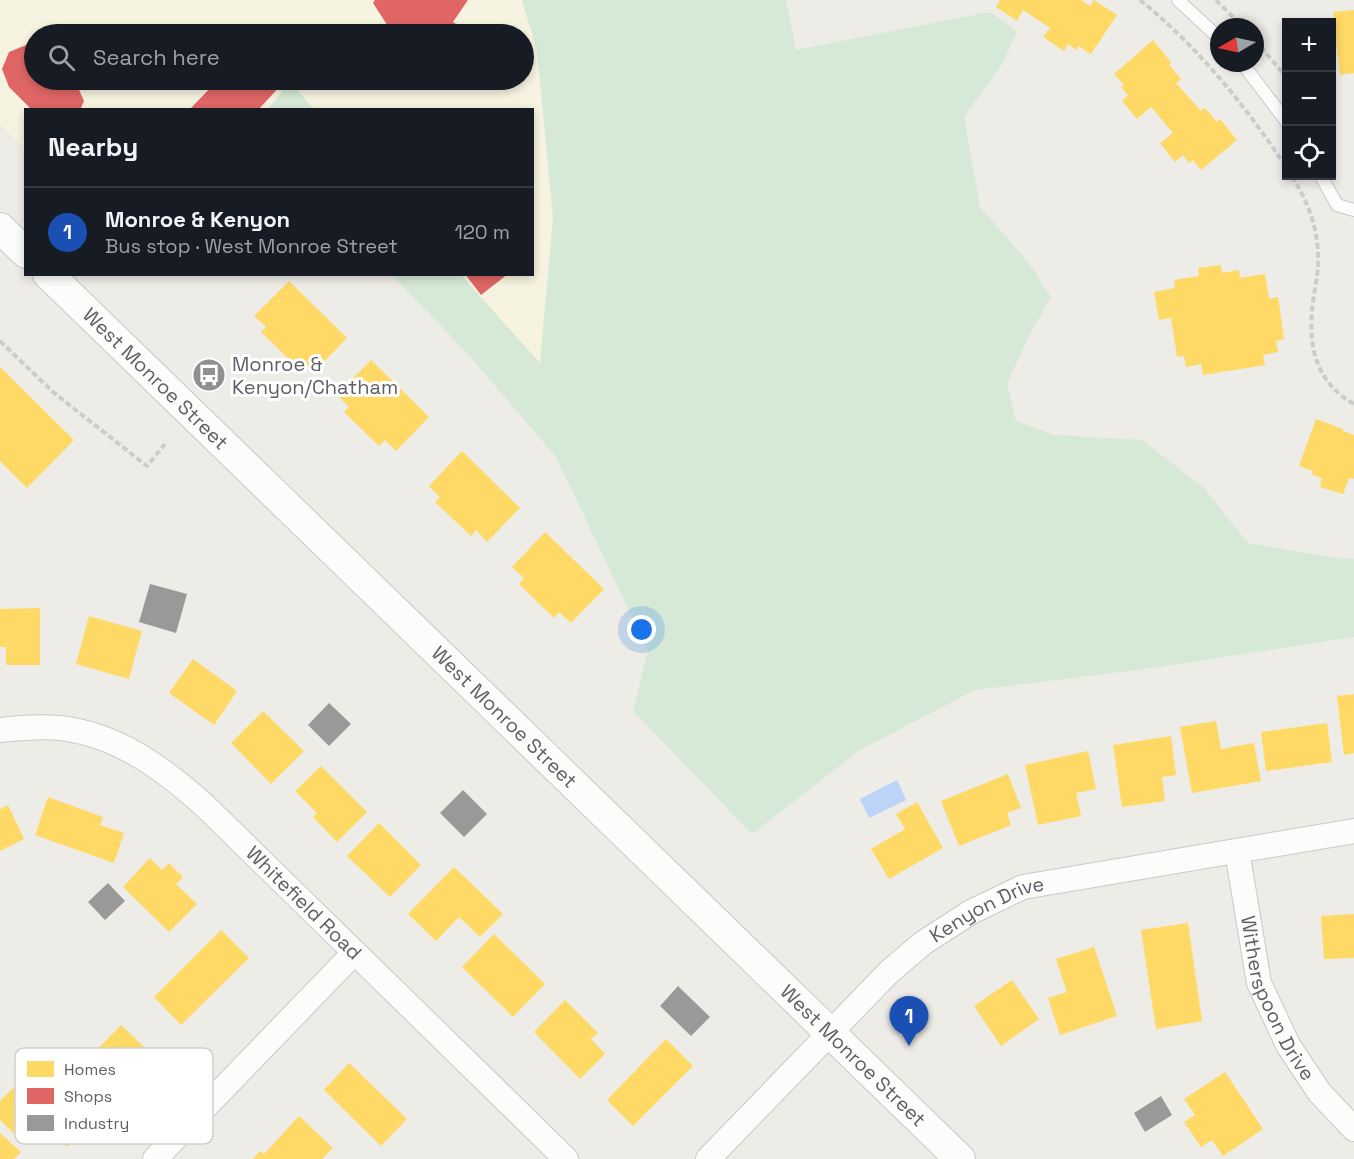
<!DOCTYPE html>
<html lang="en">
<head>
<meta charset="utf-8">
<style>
  body { margin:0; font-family:"Space Grotesk",sans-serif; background:#242831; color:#f1f3f6 }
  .controls { position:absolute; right:18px; top:18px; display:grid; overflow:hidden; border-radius:0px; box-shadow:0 3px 9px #0003 }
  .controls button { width:54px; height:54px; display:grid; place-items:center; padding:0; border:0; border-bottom:2px solid #363941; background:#171b24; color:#f1f3f6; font:30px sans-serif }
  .compass { position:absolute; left:1210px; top:18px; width:54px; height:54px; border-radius:50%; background:#171b24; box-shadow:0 3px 9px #0003; rotate:261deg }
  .you { position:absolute; left:642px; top:630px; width:21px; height:21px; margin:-15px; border:4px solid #fff; border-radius:50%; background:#1a73e8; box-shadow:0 0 0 9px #1a73e833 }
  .badge { display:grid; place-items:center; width:39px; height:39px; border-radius:50%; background:#8f9092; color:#fff; font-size:20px; font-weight:700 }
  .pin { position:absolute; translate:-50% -50px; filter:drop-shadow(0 2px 3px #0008) }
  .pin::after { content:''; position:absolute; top:32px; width:21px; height:18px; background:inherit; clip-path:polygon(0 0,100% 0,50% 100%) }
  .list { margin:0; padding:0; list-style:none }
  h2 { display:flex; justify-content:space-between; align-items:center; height:78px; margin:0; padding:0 24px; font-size:26px }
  h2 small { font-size:20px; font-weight:400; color:#9ea1a6 }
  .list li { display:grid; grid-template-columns:39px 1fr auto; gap:18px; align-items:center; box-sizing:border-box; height:90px; padding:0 24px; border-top:2px solid #363941 }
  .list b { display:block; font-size:22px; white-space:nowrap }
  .list p { margin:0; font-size:20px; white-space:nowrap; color:#9ea1a6 }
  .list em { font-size:20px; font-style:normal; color:#9ea1a6 }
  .icon { flex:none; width:33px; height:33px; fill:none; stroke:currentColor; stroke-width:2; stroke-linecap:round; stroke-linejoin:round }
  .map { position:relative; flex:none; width:1354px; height:1159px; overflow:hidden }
  .search { position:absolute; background:#171b24; box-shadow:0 3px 9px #0003; left:24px; top:24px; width:510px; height:66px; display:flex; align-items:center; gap:15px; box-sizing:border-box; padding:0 21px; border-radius:33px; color:#9ea1a6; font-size:22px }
  .panel { position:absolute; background:#171b24; box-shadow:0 3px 9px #0003; left:24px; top:108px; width:510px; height:168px; border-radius:0px }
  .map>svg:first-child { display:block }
  .commercial { fill:#f6f4e0; fill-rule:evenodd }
  .green { fill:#d5e9d6 }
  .water { fill:#bbd4f7 }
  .homes { fill:#ffd966 }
  .shops { fill:#e06666 }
  .industry { fill:#999 }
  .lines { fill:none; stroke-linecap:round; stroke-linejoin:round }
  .service-casing { stroke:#cac9c9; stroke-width:14 }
  .minor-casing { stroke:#cac9c9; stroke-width:26 }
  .tertiary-casing { stroke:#cac9c9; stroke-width:32 }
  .path { stroke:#c9cdcc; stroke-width:4; stroke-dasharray:6 3; stroke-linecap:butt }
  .service { stroke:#fcfcfb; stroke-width:12 }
  .minor { stroke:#fcfcfb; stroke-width:24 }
  .tertiary { stroke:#fcfcfb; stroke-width:30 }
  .labels { text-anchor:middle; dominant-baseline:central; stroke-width:6; stroke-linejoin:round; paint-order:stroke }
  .poi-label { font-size:20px; fill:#5d5f65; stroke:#fff; text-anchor:start }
  .street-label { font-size:20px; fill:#5d5f65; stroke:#fff }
  .key { fill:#fff; stroke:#cecfd1; stroke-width:1.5 }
  .key-label { font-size:16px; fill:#5d5f65 }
</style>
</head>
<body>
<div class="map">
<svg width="1354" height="1159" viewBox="0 0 1354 1159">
  <rect width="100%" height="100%" fill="#edece7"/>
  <path class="commercial" d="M0 0H522L537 50 553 218 540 364 461 275 532 274V110L314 109 290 82 268 109 26 110 25 149 0 124ZM34 34H524V80H34Z"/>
  <path class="green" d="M522 0H786L796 50 990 12 1017 31 1003 63 964 117 980 207 1028 262 1051 297 1031 332 1007 383 1016 421 1054 435 1142 440 1204 488 1248 543 1329 557 1354 559V637L1152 668 975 690 860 750 752 834 633 711 648 650 556 457 466 352 392 275H461L540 363 553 218 537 50Z
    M290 82 314 109H268Z"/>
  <path class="water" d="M897 780 906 800 869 818 860 799Z"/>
  <path class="homes" d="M1000 0H1081L1090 6 1094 0 1117 15 1091 54 1078 46 1076 50 1068 44 1064 51 1043 37 1050 28 1023 10 1017 21 996 7Z
    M1354 10V73L1340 75 1333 12Z
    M1153 40 1171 62 1169 65 1181 79 1176 83 1201 111 1205 108 1217 122 1220 119 1237 140 1201 170 1193 160 1189 163 1183 155 1175 162 1160 143 1173 133 1151 107 1137 119 1122 101 1128 95 1121 87 1124 85 1114 74Z
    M1221 265 1222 273 1239 270 1240 278 1265 274 1269 299 1278 297 1284 339 1276 341 1278 352 1263 355 1265 365 1203 375 1201 364 1186 367 1184 356 1177 357 1171 318 1159 320 1154 292 1175 288 1174 280 1199 276 1198 268Z
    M289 281 347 338 314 372 302 361 297 367 261 332 266 327 254 316Z
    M371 360 429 417 396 451 385 440 379 446 344 412 349 407 337 395Z
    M0 367 74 440 27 488 0 461Z
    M1316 419 1343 429V431L1354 435V479L1349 478 1343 494 1320 487 1322 478 1312 475 1313 471 1299 466Z
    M462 451 520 508 487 542 476 530 471 536 435 502 440 497 429 486Z
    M545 532 604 589 571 623 559 612 554 618 519 584 524 578 512 567Z
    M40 608V665H6V647H0V609Z
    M89 616 142 631 129 679 76 664Z
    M193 659 237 691 214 725 169 693Z
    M1354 694V753L1344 755 1337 696Z
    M263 711 304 751 271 784 231 743Z
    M1216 721 1221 749 1254 743 1261 781 1192 793 1180 727Z
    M1327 723 1332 762 1266 771 1261 732Z
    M1171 736 1176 775 1162 777 1165 801 1122 807 1113 745Z
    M1088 751 1096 789 1076 793 1081 816 1038 825 1025 765Z
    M321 766 367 812 337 842 313 817 317 813 295 791Z
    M1008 774 1021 808 1007 813 1011 825 959 846 941 801Z
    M48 797 103 817 100 825 124 833 114 863 35 835Z
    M917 802 943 848 889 879 871 849 905 829 896 814Z
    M8 805 24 839 0 851V809Z
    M379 823 421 865 390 897 347 856Z
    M150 858 162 870 169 863 183 877 176 884 197 904 169 932 123 887Z
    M454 867 503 914 480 937 459 917 436 941 408 914Z
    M1354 914V958L1324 959 1321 916Z
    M1188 923 1202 1021 1156 1029 1141 930Z
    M221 930 249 958 181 1025 154 997Z
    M494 934 545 984 513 1017 462 967Z
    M1094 947 1117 1016 1060 1035 1048 998 1067 992 1056 959Z
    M1012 980 1039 1019 1001 1046 974 1006Z
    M565 1000 598 1033 591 1039 605 1054 580 1079 534 1032Z
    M121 1025 147 1050 96 1102 70 1077Z
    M666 1039 693 1066 633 1126 607 1100Z
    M349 1063 407 1119 381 1146 324 1090Z
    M36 1065 93 1121 67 1147 43 1124 24 1144 0 1120V1101Z
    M1225 1072 1263 1129 1223 1156 1212 1140 1201 1147 1184 1122 1195 1115 1184 1099Z
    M299 1116 333 1148 322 1159H253L260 1151 264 1154Z
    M0 1133 21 1152 14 1159H0Z"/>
  <path class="shops" d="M375 0H468L453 22 472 34H393L373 3Z
    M26 45 34 48V80H73L76 83 84 101 80 110H32L9 87 2 69 9 52Z
    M218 80H277L282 84 258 110H189Z
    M465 274H508L481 295Z"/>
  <path class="industry" d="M150 584 187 594 176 633 139 622Z
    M329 703 351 724 329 746 308 725Z
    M463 790 487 814 464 837 440 813Z
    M108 883 125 901 105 920 88 902Z
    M678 986 710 1017 691 1036 660 1006Z
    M1161 1096 1172 1115 1145 1132 1134 1113Z"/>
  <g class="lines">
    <defs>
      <path id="service" d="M1178 0 1219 38
        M1242 63 1286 121
        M1321 176 1337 205 1354 210"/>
      <g id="minor">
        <path id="s1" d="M0 730C20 728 40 726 60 728 117 734 164 769 205 806L566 1159"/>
        <path id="s2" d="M1237 851 1259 983 1288 1045 1319 1092 1354 1129"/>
        <path d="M155 1159 354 953"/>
        <path id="s3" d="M708 1159 889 972 923 943 971 912 1023 887 1354 831"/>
      </g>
      <g id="tertiary">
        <path d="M0 228 26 253"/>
        <path id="s4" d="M48 274 960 1159"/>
      </g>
    </defs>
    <use href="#service" class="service-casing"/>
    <use href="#minor" class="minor-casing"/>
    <use href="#tertiary" class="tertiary-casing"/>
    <path class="path" d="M1140 0C1198 47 1245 105 1286 167
      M1216 0 1243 27
      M1255 40 1286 77
      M1292 176C1307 201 1317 224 1318 254 1319 268 1316 281 1314 295 1307 340 1312 380 1354 404
      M0 341 53 392 147 466 165 444"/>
    <use href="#service" class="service"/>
    <use href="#minor" class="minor"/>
    <use href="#tertiary" class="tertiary"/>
  </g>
  <defs>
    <symbol id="bus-disc" viewBox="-11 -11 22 22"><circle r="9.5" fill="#8f9092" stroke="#fff"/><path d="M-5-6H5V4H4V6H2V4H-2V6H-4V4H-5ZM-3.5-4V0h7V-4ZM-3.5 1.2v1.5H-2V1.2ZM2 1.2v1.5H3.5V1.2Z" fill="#fff"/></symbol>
  </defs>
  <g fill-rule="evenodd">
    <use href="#bus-disc" x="190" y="356" width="38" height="38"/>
  </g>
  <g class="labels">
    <g class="poi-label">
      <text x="232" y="364">Monroe &amp;<tspan x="232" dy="23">Kenyon/Chatham</tspan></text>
    </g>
    <g class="street-label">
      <text stroke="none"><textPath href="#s4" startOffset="150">West Monroe Street</textPath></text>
      <text stroke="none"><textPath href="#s4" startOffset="636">West Monroe Street</textPath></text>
      <text stroke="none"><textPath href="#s1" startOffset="366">Whitefield Road</textPath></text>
      <text stroke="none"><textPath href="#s3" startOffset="378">Kenyon Drive</textPath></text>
      <text stroke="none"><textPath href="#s2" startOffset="154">Witherspoon Drive</textPath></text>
      <text stroke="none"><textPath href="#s4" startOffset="1122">West Monroe Street</textPath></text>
    </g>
  </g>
  <rect x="15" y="1048" width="198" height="96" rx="9" class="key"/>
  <rect x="27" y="1061" width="27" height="16" fill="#ffd966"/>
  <rect x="27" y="1088" width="27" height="16" fill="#e06666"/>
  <rect x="27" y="1115" width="27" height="16" fill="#999"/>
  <g class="key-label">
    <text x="64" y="1075">Homes</text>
    <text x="64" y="1102">Shops</text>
    <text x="64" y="1129">Industry</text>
  </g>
</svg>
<div class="controls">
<button>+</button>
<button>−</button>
<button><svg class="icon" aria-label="locate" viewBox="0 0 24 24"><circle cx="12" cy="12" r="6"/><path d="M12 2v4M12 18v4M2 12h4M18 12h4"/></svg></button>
</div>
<svg class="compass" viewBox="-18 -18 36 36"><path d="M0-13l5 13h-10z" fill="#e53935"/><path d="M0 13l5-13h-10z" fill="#9ea1a6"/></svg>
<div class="you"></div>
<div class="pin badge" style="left:909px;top:1046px;background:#1a4fb4">1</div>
<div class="search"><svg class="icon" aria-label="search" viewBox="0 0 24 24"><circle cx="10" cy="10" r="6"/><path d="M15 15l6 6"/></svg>Search here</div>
<section class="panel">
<h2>Nearby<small></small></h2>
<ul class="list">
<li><span class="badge" style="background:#1a4fb4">1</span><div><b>Monroe &amp; Kenyon</b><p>Bus stop · West Monroe Street</p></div><em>120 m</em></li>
</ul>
</section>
</div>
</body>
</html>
